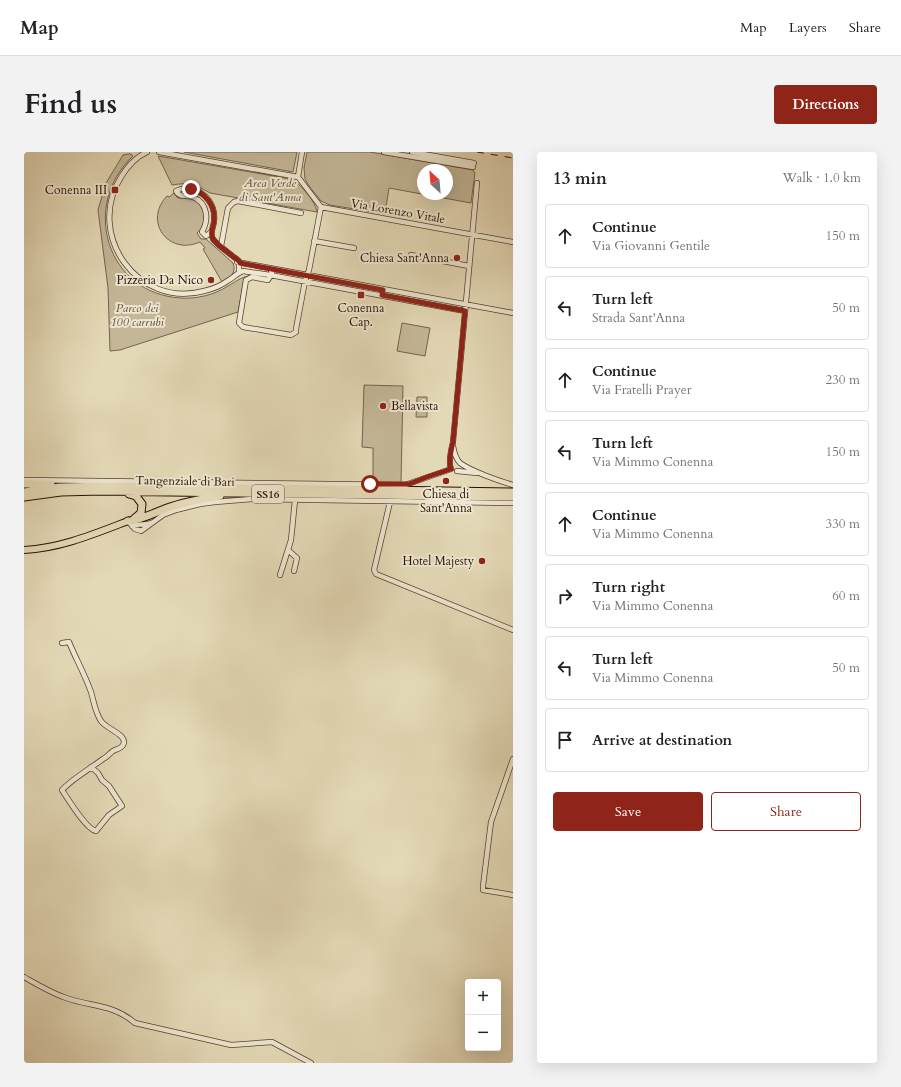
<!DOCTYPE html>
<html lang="en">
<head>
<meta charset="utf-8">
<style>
  body { margin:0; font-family:Cardo,serif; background:#f2f2f2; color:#202124 }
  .controls { position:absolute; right:12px; bottom:12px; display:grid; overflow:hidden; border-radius:4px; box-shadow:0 4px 16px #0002 }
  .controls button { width:36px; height:36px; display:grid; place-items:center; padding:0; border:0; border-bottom:1px solid #e0e0e0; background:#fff; color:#202124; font:20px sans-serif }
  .compass { position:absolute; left:393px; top:12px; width:36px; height:36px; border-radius:50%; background:#fff; box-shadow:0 4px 16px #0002; rotate:334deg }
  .stop { position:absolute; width:12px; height:12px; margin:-9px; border:3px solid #8f2418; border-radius:50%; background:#fff }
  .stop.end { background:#8f2418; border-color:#fff; box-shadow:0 1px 4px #0008 }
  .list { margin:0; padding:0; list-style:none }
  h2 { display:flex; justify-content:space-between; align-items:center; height:52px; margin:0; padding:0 16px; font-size:17px }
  h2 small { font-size:13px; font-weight:400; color:#757577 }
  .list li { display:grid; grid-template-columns:26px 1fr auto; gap:12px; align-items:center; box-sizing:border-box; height:64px; margin:0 8px 8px; padding:0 8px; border:1px solid #e0e0e0; border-radius:4px }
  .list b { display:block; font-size:15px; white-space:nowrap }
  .list p { margin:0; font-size:13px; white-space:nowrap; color:#757577 }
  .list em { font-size:13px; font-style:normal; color:#757577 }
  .actions { display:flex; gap:8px; padding:12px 16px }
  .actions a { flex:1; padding:9px 0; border:1px solid #8f2418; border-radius:4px; text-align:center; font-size:14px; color:#8f2418 }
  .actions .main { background:#8f2418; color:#fff }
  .icon { flex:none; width:22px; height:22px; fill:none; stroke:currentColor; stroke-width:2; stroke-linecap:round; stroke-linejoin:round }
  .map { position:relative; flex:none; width:489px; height:911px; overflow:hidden; border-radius:4px }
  header { display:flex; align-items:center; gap:24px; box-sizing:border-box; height:56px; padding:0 20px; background:#fff; border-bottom:1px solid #e0e0e0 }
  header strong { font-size:19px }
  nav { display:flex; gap:22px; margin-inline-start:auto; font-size:14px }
  .intro { display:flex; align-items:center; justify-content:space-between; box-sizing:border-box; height:96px; padding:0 24px }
  h1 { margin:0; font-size:28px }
  .button { padding:10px 18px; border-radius:4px; background:#8f2418; color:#fff; font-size:14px; font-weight:700 }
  main { display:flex; gap:24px; padding:0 24px }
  aside { flex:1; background:#fff; border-radius:4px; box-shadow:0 4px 16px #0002 }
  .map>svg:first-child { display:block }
  .green { fill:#c4b798; stroke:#76634c; fill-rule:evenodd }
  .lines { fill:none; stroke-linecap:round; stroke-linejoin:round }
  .minor-casing { stroke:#57422e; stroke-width:6 }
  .major-casing { stroke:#280f00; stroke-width:8 }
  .highway-casing { stroke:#280f00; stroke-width:9 }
  .minor { stroke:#ede6d0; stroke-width:4.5 }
  .major { stroke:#e4d9b7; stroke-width:6 }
  .highway { stroke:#e4d9b7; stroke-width:7 }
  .rail { stroke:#280f00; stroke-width:1; stroke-dasharray:7 7; stroke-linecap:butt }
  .route { stroke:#8f2418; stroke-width:5 }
  .poi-dot { fill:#8f2418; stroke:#ede6d0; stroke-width:1.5 }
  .labels { text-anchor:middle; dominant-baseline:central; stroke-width:4; stroke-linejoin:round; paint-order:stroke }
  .shield { fill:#ede6d0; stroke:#63503e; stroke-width:1 }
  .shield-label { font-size:11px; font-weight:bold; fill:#280f00 }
  .park-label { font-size:12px; font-style:italic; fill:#5f4a35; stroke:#ede6d0 }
  .poi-label { font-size:12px; fill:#280f00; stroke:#ede6d0; text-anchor:end }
  .street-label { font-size:12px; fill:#280f00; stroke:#ede6d0 }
</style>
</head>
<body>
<header>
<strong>Map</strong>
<nav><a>Map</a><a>Layers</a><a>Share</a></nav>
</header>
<div class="intro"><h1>Find us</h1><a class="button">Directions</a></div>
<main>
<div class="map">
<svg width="489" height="911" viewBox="0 0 489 911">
  <rect width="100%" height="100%" fill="#e4d9b7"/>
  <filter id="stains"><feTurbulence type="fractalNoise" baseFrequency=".005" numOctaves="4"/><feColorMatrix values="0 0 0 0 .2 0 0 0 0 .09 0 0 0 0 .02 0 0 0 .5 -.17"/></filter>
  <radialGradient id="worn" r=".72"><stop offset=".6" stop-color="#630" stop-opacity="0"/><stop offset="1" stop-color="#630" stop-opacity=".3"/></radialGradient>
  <path class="green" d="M160 0H273L269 20Z
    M283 0H346L449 18 451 21 447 51 365 36 361 62 306 53 297 49 285 34 281 27 280 16ZM399 18H423V42H399Z
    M104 2H107L109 4C56 54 83 142 157 146 173 147 190 143 204 134 211 130 217 125 225 124L220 128 214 160 96 198 86 199 84 136 74 58 82 31 99 3Z
    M134 4 267 27C276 31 292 50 293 60L186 41C170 32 166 30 148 33Z
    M150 41 154 46C159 47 165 45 170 48 183 55 183 73 173 81L177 87H182L209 111C213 121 206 125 198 130L179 97 181 96 176 90C144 104 119 69 143 44L145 45Z
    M378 171 406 176 401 204 373 199Z
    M340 233 379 234 377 331 349 330V296L338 295Z
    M393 245H403V265H392Z"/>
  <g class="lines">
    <defs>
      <path id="minor" d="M123 0C112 5 103 15 97 25 61 83 114 157 180 139 189 137 198 133 205 128 209 126 211 123 215 121V109C209 104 193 93 189 87 185 81 190 75 190 69 192 54 182 40 167 37 162 36 157 36 152 39 155 46 163 43 169 45 184 51 185 68 178 80L182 84 187 80
        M135 0 274 25
        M360 0 449 15
        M388 0 450 11
        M297 55 489 90
        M290 89 330 96
        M197 94 204 56 210 50 214 49 277 61
        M387 103 445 114
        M213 110 489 161
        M247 118 248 121 244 128 228 125 222 128 215 171 219 175 267 183 272 180V177L281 129 285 118 297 55 274 25 278 0
        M215 121 219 119 246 123 441 159
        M429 294C430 300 432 307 436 311 447 319 475 329 489 333
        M427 317C424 310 427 298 429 290L453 31
        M433 319 453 321
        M0 328 381 333 427 317
        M366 350 350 418 352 422 489 478
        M104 369 111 377 117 379 139 363 152 358 176 352 191 350 228 347 489 351
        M108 374C115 371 120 374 127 371
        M264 398 273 406 270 419
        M256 423 267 388 271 348
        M38 491 45 490C52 507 61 523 67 540 70 550 71 560 77 569 82 577 105 583 99 593 97 597 92 597 89 599 85 602 83 605 79 607 67 616 48 627 38 638 44 647 62 677 72 679L85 663 98 654 85 634 78 628 74 621 67 615
        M489 607 467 670 459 734V738L489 743
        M0 825C14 833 27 841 42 846 68 855 89 852 111 871L207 893 248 890 287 911"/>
      <path id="major" d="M0 398C37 396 70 382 104 369"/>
      <path id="highway" d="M0 332H27
        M0 340 36 335 90 334 489 340
        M105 342 112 344 118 352 117 361 110 367
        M0 345 37 340 78 339 489 345
        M104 369C117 368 130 361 143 356 160 350 178 347 196 344"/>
    </defs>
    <use href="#minor" class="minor-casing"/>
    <use href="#major" class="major-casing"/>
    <use href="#highway" class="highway-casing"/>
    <use href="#minor" class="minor"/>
    <use href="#major" class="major"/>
    <use href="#highway" class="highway"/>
    <path class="rail" d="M453 0 489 6"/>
  </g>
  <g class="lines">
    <path class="route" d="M167 37C181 40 192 54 190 69 190 75 185 81 189 87 193 93 209 104 215 109L216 111 359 138 358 143 441 159 429 290C427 298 424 310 427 317L403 325 385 332H346"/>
  </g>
  <g class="poi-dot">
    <rect x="87" y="34" width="8" height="8" rx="2"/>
    <circle cx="433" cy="106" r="4"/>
    <circle cx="187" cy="128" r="4"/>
    <rect x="333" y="139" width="8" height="8" rx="2"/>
    <circle cx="359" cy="254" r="4"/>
    <circle cx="422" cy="329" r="4"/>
    <circle cx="458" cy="409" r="4"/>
  </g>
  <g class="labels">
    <rect class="shield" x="228" y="333" width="32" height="18" rx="3"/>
    <g class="shield-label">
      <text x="244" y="342">SS16</text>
    </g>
    <g class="park-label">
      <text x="246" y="31">Area Verde<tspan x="246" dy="14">di Sant'Anna</tspan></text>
      <text x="113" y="156">Parco dei<tspan x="113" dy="14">100 carrubi</tspan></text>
    </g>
    <g class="poi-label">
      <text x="83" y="38">Conenna III</text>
      <text x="425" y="106">Chiesa Sant'Anna</text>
      <text x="179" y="128">Pizzeria Da Nico</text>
      <text x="337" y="156" text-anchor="middle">Conenna<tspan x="337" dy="14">Cap.</tspan></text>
      <text x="367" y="254" text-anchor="start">Bellavista</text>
      <text x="422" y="342" text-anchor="middle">Chiesa di<tspan x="422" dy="14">Sant'Anna</tspan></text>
      <text x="450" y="409">Hotel Majesty</text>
    </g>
    <g class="street-label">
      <text transform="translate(374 59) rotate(10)">Via Lorenzo Vitale</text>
      <text transform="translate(161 329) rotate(1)">Tangenziale di Bari</text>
    </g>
  </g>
  <rect width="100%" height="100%" filter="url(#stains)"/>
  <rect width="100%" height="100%" fill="url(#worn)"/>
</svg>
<div class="controls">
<button>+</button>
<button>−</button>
</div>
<svg class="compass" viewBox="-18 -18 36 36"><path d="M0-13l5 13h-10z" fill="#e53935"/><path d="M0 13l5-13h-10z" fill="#757577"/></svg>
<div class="stop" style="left:346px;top:332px"></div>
<div class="stop end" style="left:167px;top:37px"></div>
</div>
<aside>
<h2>13 min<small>Walk · 1.0 km</small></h2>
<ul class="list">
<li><svg class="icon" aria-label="ahead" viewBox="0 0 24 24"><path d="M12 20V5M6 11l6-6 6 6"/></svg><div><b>Continue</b><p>Via Giovanni Gentile</p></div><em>150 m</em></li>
<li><svg class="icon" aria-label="left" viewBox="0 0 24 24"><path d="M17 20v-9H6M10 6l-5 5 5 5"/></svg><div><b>Turn left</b><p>Strada Sant'Anna</p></div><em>50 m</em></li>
<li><svg class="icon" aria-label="ahead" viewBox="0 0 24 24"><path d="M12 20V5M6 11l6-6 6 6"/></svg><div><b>Continue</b><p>Via Fratelli Prayer</p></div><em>230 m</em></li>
<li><svg class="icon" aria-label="left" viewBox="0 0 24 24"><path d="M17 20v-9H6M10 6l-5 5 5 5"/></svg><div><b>Turn left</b><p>Via Mimmo Conenna</p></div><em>150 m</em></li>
<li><svg class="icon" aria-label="ahead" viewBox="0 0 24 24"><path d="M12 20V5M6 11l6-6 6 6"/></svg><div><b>Continue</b><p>Via Mimmo Conenna</p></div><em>330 m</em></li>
<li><svg class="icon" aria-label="right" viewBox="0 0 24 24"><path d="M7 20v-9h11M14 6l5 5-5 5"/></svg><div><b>Turn right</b><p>Via Mimmo Conenna</p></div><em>60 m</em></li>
<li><svg class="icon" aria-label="left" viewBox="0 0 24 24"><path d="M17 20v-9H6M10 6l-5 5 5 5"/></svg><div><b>Turn left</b><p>Via Mimmo Conenna</p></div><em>50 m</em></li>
<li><svg class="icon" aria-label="arrive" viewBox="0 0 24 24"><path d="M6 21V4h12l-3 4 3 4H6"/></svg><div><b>Arrive at destination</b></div></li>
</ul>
<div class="actions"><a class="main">Save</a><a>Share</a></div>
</aside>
</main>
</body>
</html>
